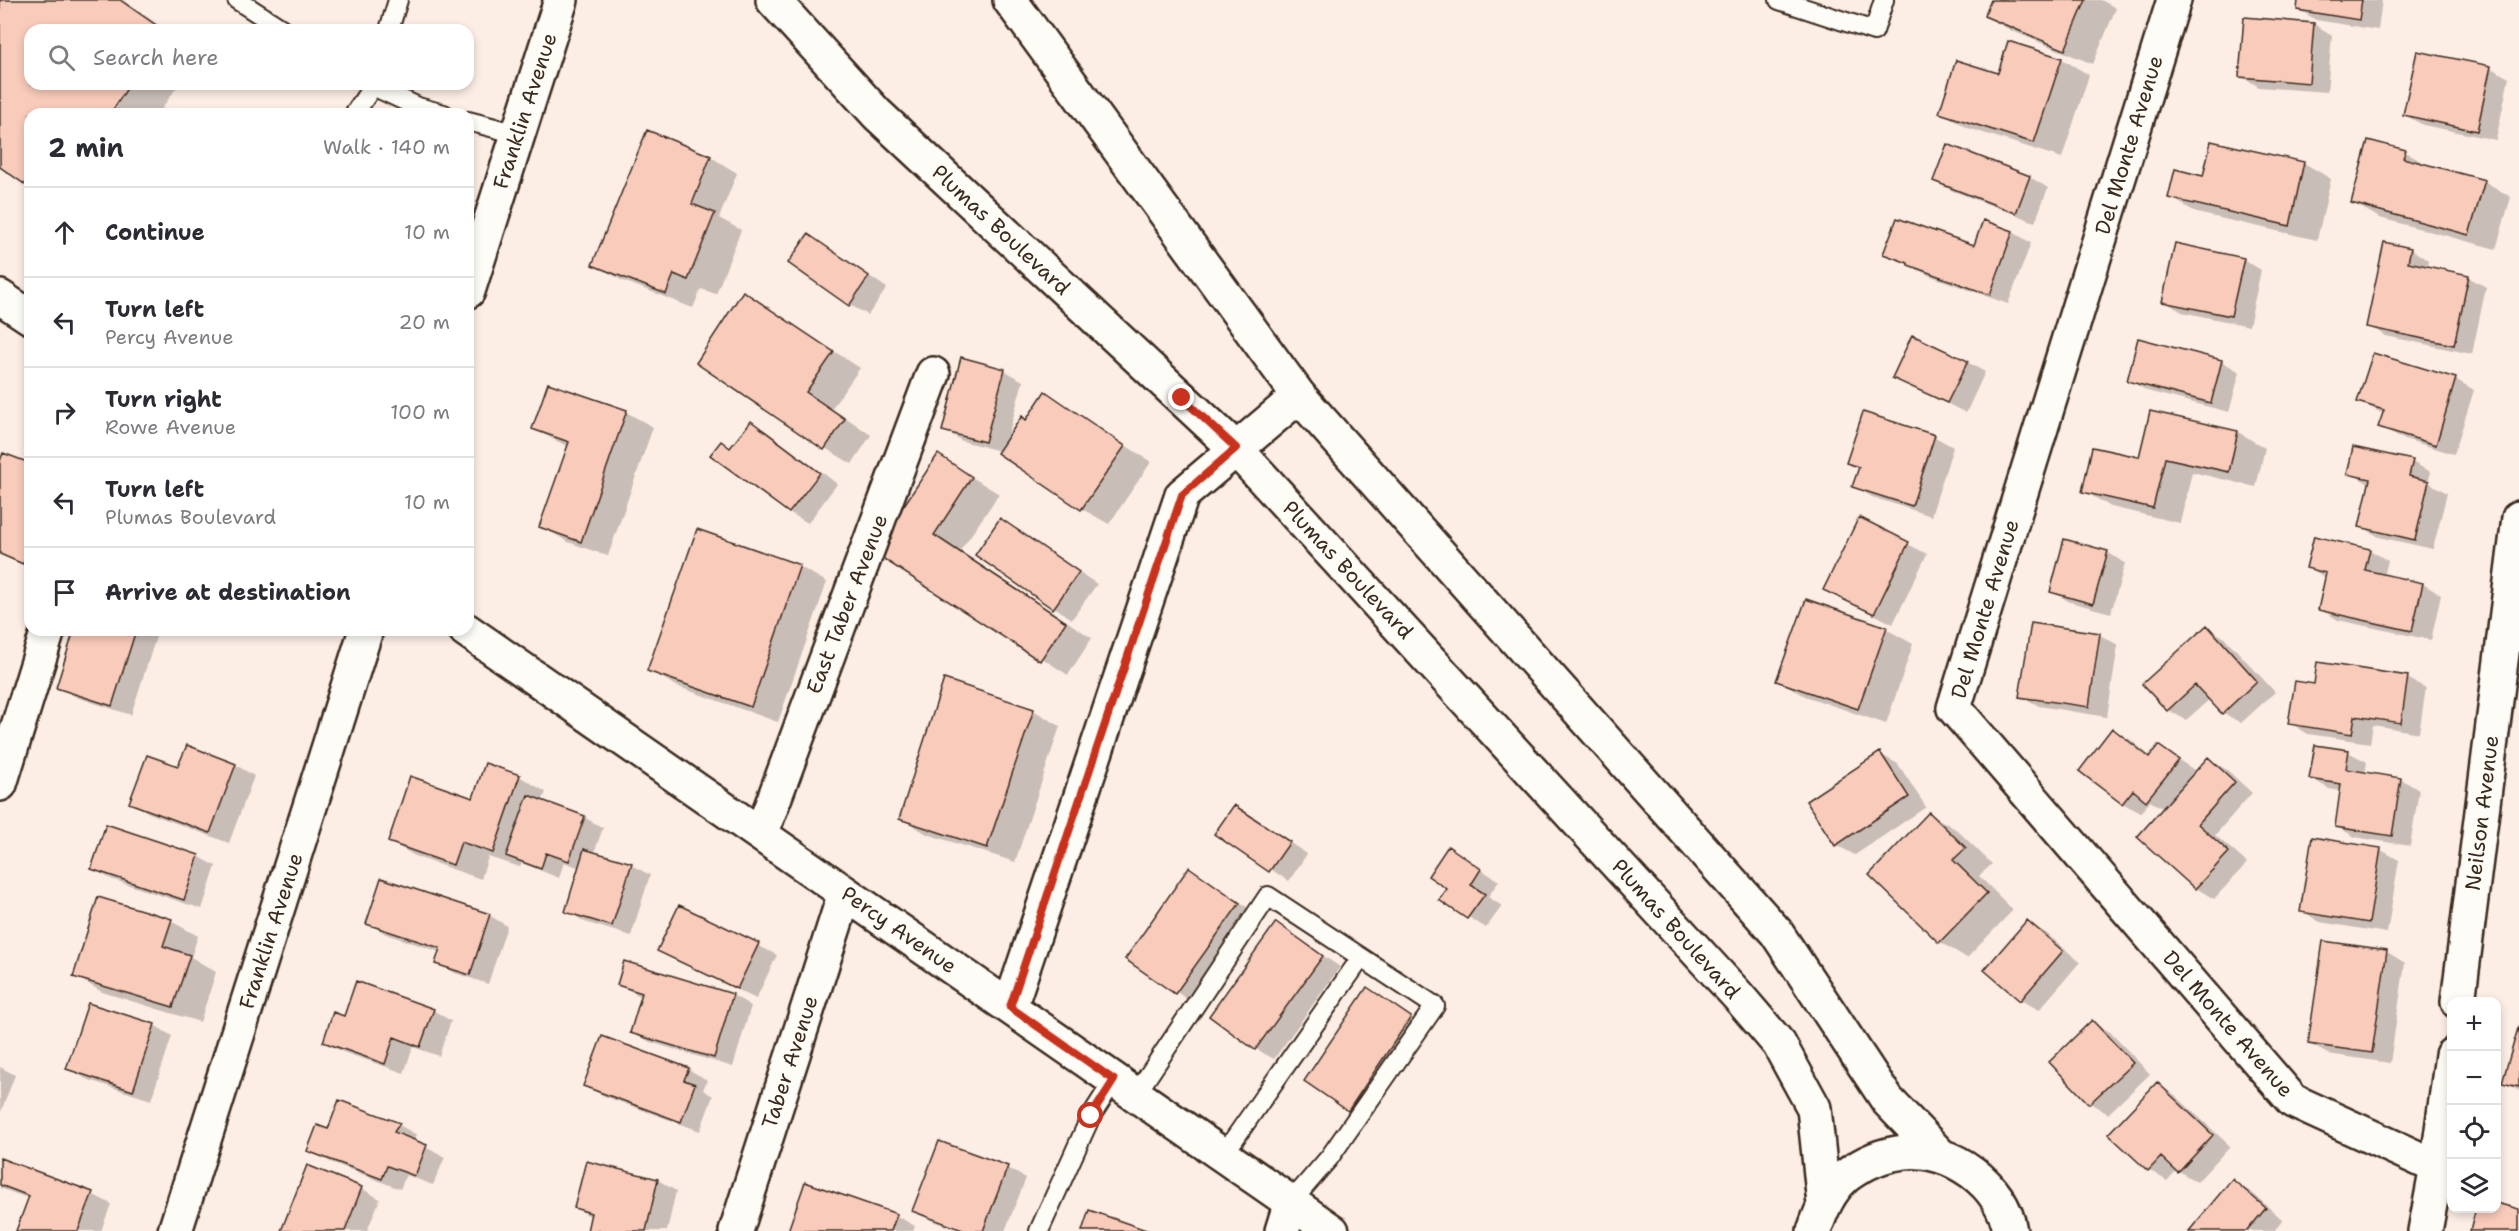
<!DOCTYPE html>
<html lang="en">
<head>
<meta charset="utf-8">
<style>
  body { margin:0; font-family:"Shantell Sans",sans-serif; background:#f7f7f7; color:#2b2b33 }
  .controls { position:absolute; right:18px; bottom:18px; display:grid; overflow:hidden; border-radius:12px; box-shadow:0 3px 9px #0003 }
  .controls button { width:54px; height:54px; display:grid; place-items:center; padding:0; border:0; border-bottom:2px solid #e1e1e2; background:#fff; color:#2b2b33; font:30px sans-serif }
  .stop { position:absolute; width:18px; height:18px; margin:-14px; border:4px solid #c8321e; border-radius:50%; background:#fff }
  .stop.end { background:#c8321e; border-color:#fff; box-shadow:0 2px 6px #0008 }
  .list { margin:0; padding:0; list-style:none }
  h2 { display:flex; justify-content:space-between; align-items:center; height:78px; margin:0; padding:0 24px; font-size:26px }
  h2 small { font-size:20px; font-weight:400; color:#7c7c81 }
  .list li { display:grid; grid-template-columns:39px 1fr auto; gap:18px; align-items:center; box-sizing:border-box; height:90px; padding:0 24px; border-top:2px solid #e1e1e2 }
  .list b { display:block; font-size:22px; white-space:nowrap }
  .list p { margin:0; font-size:20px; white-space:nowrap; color:#7c7c81 }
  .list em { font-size:20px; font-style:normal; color:#7c7c81 }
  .icon { flex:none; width:33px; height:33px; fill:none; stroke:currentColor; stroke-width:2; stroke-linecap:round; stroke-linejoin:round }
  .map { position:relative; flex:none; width:2519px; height:1231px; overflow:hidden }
  .search { position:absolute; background:#fff; box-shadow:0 3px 9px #0003; left:24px; top:24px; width:450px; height:66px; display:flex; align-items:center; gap:15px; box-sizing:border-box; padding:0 21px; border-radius:18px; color:#7c7c81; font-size:22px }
  .panel { position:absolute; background:#fff; box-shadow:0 3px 9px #0003; left:24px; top:108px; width:450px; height:528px; border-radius:18px }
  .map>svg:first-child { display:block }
  .shadow { fill:#0003 }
  .building { fill:#f8cbbb; stroke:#3b2a1e; stroke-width:1.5 }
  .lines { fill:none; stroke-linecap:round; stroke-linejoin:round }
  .lane-casing { stroke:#3b2a1e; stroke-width:22 }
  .street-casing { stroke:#3b2a1e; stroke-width:38 }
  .secondary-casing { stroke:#3b2a1e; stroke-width:38 }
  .lane { stroke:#fdfcf7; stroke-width:18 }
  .street { stroke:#fdfcf7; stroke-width:33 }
  .secondary { stroke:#fdfcf7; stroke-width:33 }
  .route { stroke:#c8321e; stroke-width:8 }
  .labels { text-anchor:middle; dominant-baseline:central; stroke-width:4.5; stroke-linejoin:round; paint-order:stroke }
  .street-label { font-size:21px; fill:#3b2a1e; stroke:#fdfcf7 }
</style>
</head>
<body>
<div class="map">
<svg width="2519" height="1231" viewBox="0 0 2519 1231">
  <rect width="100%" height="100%" fill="#fcede5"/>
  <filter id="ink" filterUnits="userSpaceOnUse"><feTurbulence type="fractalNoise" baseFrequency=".0167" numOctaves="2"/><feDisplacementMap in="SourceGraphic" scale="12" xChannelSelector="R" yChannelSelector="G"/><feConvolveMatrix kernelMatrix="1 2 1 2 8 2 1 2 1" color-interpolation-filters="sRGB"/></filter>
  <g filter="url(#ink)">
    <path class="shadow" d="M0 0H123L166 30H30V84H179L158 114H30V186L0 165Z
      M1992 0H2101L2116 8 2093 64 2012 31 1985 16Z
      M2300 0H2382L2378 30 2316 20 2298 9Z
      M2314 24 2332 35 2327 92 2259 87 2241 76Z
      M2009 43 2062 59 2089 75 2062 158 1968 128 1941 112 1999 75Z
      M2491 68 2509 78 2496 140 2423 125 2405 115Z
      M2212 143 2304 163 2331 179 2317 240 2197 213 2170 197 2204 178Z
      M1948 146 2030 177 2048 188 2035 222 1953 191 1934 180Z
      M2405 152 2432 168 2484 181 2511 197 2496 249 2380 218 2353 203Z
      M711 157 737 173 719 218 741 230 716 294 701 289 693 308 621 280 594 264Z
      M1984 222 2013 232 2031 243 2008 304 1928 275 1885 253 1974 247Z
      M809 236 887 288 868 315 850 305Z
      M2410 249 2428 260 2427 268 2468 277 2486 287 2472 354 2386 336 2368 326Z
      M2243 259 2261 270 2249 326 2182 312 2164 301Z
      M744 293 860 368 832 408 871 435 852 464 825 448 698 362Z
      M2221 361 2240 372 2229 412 2147 391 2129 380Z
      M1967 362 1985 372 1966 413 1894 377Z
      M1004 370 1023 381 1007 440 1027 421 1046 393 1151 462 1109 524 1082 509 1000 451 962 441 944 430Z
      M2455 379 2474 390 2454 454 2398 437 2380 427 2384 414 2359 402Z
      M626 412 653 427 608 556 568 542 541 526 569 447 533 429Z
      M1864 414 1935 437 1953 447 1931 516 1872 497 1854 486 1860 469 1848 462Z
      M751 423 769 433 819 471 788 511 721 443 731 449Z
      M2238 432 2265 448 2256 487 2192 472 2180 523 2111 507 2084 491 2140 459Z
      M938 456 999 494 960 551 1092 638 1068 675 876 551Z
      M2412 462 2431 472 2428 482 2447 493 2433 549 2379 537 2361 526 2370 484 2349 473Z
      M0 465H30V568L0 555Z
      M822 472 837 484 808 523 790 513Z
      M1860 519 1927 554 1893 624 1844 599Z
      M1000 520 1097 584 1072 619 977 555Z
      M698 531 800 567 827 582 778 722 676 686 649 670Z
      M2370 550 2388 561 2384 576 2423 584 2441 595 2431 640 2338 620 2320 609 2326 578 2308 567Z
      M2107 552 2125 563 2111 613 2070 602 2051 591Z
      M2032 624 2100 635 2118 645 2107 717 2039 706 2021 696Z
      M2207 627 2225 638 2275 692 2241 723 2223 713 2210 699 2186 720 2168 710Z
      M1886 629 1913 644 1886 724 1805 696 1778 680Z
      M76 630H150L157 634 131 715 76 697 58 687Z
      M2407 678 2426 688 2419 733 2373 725 2370 743 2308 734 2290 723 2315 685Z
      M1033 710 1060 726 1015 862 927 834 900 818Z
      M2113 730 2131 740 2151 757 2159 747 2197 772 2208 759 2227 770 2252 793 2215 835 2247 863 2214 899 2196 888 2139 837 2164 809 2150 801 2141 813 2122 803Z
      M187 747 236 765 254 776 229 843 149 813 130 802 179 768Z
      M2348 752 2367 762 2365 774 2401 779 2419 790 2410 846 2355 837 2336 826 2342 791 2329 789 2311 778Z
      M1880 754 1898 764 1926 807 1855 855 1836 845Z
      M519 776 546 792 542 802 584 817 603 828 594 853 631 865 650 875 631 936 585 922 567 911 580 868 564 862 559 878 522 863 520 867 488 857 481 879 417 857 390 842Z
      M1235 807 1307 854 1289 881 1216 834Z
      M1930 814 1957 830 1992 864 1979 876 2013 910 1967 958 1940 942Z
      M2314 839 2381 850 2399 860 2387 933 2320 922 2302 911Z
      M1448 848 1499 881 1488 897 1502 906 1486 928 1441 900 1449 888Z
      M198 856 216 866 202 909 111 879 93 869Z
      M1190 869 1257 914 1194 1004 1127 958Z
      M680 907 777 955 756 999 659 951Z
      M489 915 507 926 488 984 455 973 437 963 440 952 386 934 368 923Z
      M171 921 198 936 191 957 216 972 200 1022 102 992 75 976Z
      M2028 922 2046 933 2080 962 2039 1010 2021 1000Z
      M1276 924 1340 967 1274 1059 1256 1049Z
      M2387 952 2405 963 2390 1063 2328 1054 2309 1044Z
      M625 963 733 995 751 1006 733 1067 650 1042 632 1032 642 997 619 985Z
      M1368 989 1429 1029 1367 1120 1306 1081Z
      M433 1010 451 1021 439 1056 413 1047 404 1073 343 1052 324 1042 345 1018Z
      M2092 1022 2110 1032 2150 1074 2108 1114 2090 1103Z
      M154 1025 172 1036 151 1100 86 1079 68 1068Z
      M2519 1028V1091L2504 1082Z
      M0 1067 15 1075 0 1114Z
      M688 1069 707 1080 703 1090 713 1096 700 1131 604 1096 585 1086Z
      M2157 1084 2175 1095 2230 1146 2197 1182 2177 1170 2167 1181 2149 1170 2110 1134Z
      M340 1102 399 1125 417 1135 413 1141 445 1157 433 1185 406 1175 400 1189 328 1161 309 1150 329 1131Z
      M0 1160 92 1194 111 1204 101 1231H18L30 1199 0 1188Z
      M587 1163 658 1180 676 1191 667 1231H588L592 1217 575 1208Z
      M1007 1168 1026 1178 1005 1231H969L931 1217V1220L960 1231H958L932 1221 914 1211Z
      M2233 1181 2251 1192 2283 1220 2274 1231H2191Z
      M806 1184 897 1216 915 1226 913 1231H789Z
      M361 1188 380 1199 367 1231H282Z"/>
    <path class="building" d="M0 0H120L163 30H30V84H130L110 114H30V188L0 167Z
      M1991 0H2086L2065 50 1984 16Z
      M2298 0H2362L2359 20 2297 10Z
      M2244 17 2314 23 2309 83 2239 77Z
      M2008 41 2062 58 2034 143 1939 113 1956 60 1998 73Z
      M2417 51 2491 66 2477 131 2403 115Z
      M647 130 711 156 692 204 715 213 688 280 674 274 666 294 592 265Z
      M2368 140 2406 150 2403 158 2485 180 2469 235 2351 203Z
      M2211 141 2304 162 2290 226 2168 198 2175 169 2203 176Z
      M1947 144 2030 176 2016 213 1933 181Z
      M1897 218 1974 245 1983 220 2013 231 1990 295 1908 265V263L1883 254Z
      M808 234 869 276 849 306 788 263Z
      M2384 242 2411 248 2408 262 2469 275 2454 345 2366 327Z
      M2175 243 2244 258 2231 316 2162 302Z
      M743 291 834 352 806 392 845 419 824 450 696 363Z
      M1912 335 1968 361 1947 403 1892 378Z
      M2138 338 2222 360 2211 403 2127 381Z
      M2373 353 2456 378 2436 445 2378 427 2384 410 2357 402Z
      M961 357 1005 369 985 442 942 431Z
      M548 383 627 410 581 542 539 527 569 442 532 429Z
      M1045 391 1125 446 1081 510 997 453 1022 416 1026 420Z
      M2150 411 2238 431 2229 472 2165 458 2153 508 2082 492 2092 447 2139 457Z
      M1863 412 1935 435 1912 506 1852 487 1859 467 1846 463Z
      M751 421 820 473 789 513 710 455 721 441 730 448Z
      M2353 447 2413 460 2409 476 2429 481 2415 540 2359 527 2370 479 2347 474Z
      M3 453 30 463V546L23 564 0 554V461Z
      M938 454 972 477 934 535 1066 622 1040 661 873 552Z
      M1859 517 1909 542 1874 614 1823 590Z
      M1000 518 1079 572 1053 609 975 555Z
      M697 529 800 565 751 707 647 671Z
      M2314 536 2370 549 2365 570 2423 583 2412 631 2318 610 2326 573 2306 568Z
      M2064 539 2108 551 2093 604 2050 592Z
      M1806 599 1887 627 1858 709 1776 681Z
      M2031 623 2100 633 2089 707 2019 697Z
      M2207 625 2257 681 2222 714 2195 685 2167 711 2142 684Z
      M74 630H136L112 706 56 688Z
      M2317 662 2408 676 2401 723 2355 716 2352 734 2288 724 2295 681 2314 684Z
      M944 679 1034 709 987 848 899 819Z
      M2112 728 2149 757 2158 745 2179 760 2146 801 2133 790 2122 804 2079 771Z
      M187 745 236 764 210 833 129 803 147 755 178 766Z
      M2315 745 2349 750 2346 769 2401 778 2392 836 2335 827 2341 784 2309 779Z
      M1880 752 1909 797 1835 846 1806 801Z
      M2208 757 2235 782 2198 824 2229 852 2195 889 2137 837Z
      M485 763 520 775 493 853 461 842 453 865 388 842 410 776 473 798Z
      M528 795 585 816 569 861 546 853 541 869 506 856Z
      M1234 805 1290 842 1269 872 1214 834Z
      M1929 812 1966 848 1953 860 1987 893 1939 943 1869 875Z
      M106 824 199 855 184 900 91 869Z
      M2312 837 2381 848 2369 923 2300 912Z
      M1448 846 1481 869 1471 885 1485 894 1467 919 1439 900 1447 889 1428 876Z
      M584 849 632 863 612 926 565 912Z
      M1189 867 1240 903 1175 994 1125 959Z
      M381 878 490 914 470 975 435 964 440 948 366 924Z
      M98 897 172 919 163 946 190 955 173 1007 73 977Z
      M679 905 759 943 737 989 657 951Z
      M2027 920 2063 951 2020 1001 1984 970Z
      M1276 922 1323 956 1255 1050 1209 1016Z
      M2323 941 2387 950 2372 1053 2308 1044Z
      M624 961 733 994 714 1058 630 1033 642 993 617 985Z
      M356 981 434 1009 420 1047 394 1037 385 1064 323 1042 333 1012 344 1016Z
      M1367 987 1411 1017 1348 1111 1304 1081Z
      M88 1003 155 1024 133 1091 66 1069Z
      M2092 1020 2133 1063 2089 1104 2049 1062Z
      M2519 1025V1087L2502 1083Z
      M602 1036 689 1068 684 1080 695 1084 681 1122 583 1086Z
      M2157 1082 2213 1135 2178 1173 2161 1157 2148 1171 2108 1134Z
      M339 1100 400 1123 394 1132 427 1145 415 1176 387 1166 382 1179 307 1151 317 1125 328 1129Z
      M939 1141 1008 1166 983 1231H965L912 1211Z
      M0 1158 93 1192 78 1231H16L29 1196 0 1185Z
      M586 1161 658 1179 646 1231H587L591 1213 574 1208Z
      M307 1165 362 1187 345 1231H281Z
      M2232 1179 2266 1208 2247 1231H2189Z
      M805 1182 897 1214 891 1231H788Z
      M2496 1203 2519 1209V1231H2470L2476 1208H2496Z
      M1089 1210 1149 1231H1082Z"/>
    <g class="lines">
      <defs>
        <path id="lane" d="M237 0 284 30
          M1779 0 1874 31 1884 0
          M389 30 398 0
          M354 114 373 86 418 107 444 114
          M468 121 518 134
          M1136 1094 1268 896 1435 1006 1329 1158 1291 1202
          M1223 1155 1361 958
          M1039 1231 1091 1116 1114 1080"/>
        <path id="street" d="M2174 0 1954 708 2293 1101 2437 1167
          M0 297 30 317
          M466 630 1332 1231
          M0 784 48 630
          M761 834 933 374
          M2458 1002 2519 518
          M1010 1007 1182 495 1299 396
          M736 1231 845 893
          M1282 1231 1291 1202
          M2425 1231 2437 1167 2452 1055"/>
        <path id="secondary" d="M773 0 877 114 1236 449 1738 996 1779 1044 1814 1108 1824 1204
          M1010 0 1299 396 1776 932 1888 1101 1940 1155
          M468 291 561 0
          M175 1231 366 630
          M1814 1231C1821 1211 1829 1190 1846 1176 1863 1163 1884 1154 1905 1152 1951 1147 2003 1185 2010 1231"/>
      </defs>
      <use href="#lane" class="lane-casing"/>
      <use href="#street" class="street-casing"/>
      <use href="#secondary" class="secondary-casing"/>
      <use href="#lane" class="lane"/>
      <use href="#street" class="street"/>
      <use href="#secondary" class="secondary"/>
    </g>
  </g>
  <g class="lines" filter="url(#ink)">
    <path class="route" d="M1091 1116 1114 1080 1010 1007 1182 495 1236 448 1182 398"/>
  </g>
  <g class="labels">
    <g class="street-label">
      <text transform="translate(525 111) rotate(-72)">Franklin Avenue</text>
      <text transform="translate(2129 145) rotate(-73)">Del Monte Avenue</text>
      <text transform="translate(1001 230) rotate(43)">Plumas Boulevard</text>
      <text transform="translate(1348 570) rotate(47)">Plumas Boulevard</text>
      <text transform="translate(847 604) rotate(-69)">East Taber Avenue</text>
      <text transform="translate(1985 609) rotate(-73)">Del Monte Avenue</text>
      <text transform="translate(2482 813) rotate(-83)">Neilson Avenue</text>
      <text transform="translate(1676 929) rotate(48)">Plumas Boulevard</text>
      <text transform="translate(899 930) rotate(35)">Percy Avenue</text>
      <text transform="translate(271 931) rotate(-72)">Franklin Avenue</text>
      <text transform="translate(2228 1024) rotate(49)">Del Monte Avenue</text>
      <text transform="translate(790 1062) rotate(-72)">Taber Avenue</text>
    </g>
  </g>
</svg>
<div class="controls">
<button>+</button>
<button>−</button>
<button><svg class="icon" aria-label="locate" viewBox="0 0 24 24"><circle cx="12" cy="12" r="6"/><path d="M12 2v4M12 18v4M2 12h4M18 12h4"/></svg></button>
<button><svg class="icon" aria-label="layers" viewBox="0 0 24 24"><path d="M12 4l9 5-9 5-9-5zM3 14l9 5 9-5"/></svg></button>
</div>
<div class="stop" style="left:1091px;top:1116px"></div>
<div class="stop end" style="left:1182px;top:398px"></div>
<div class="search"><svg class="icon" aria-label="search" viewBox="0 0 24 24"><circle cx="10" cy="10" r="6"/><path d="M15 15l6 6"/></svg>Search here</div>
<section class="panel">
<h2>2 min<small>Walk · 140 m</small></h2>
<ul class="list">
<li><svg class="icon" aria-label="ahead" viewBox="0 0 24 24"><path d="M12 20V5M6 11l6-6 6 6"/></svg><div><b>Continue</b></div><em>10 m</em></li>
<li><svg class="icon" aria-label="left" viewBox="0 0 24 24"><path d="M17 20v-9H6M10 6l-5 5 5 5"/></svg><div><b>Turn left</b><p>Percy Avenue</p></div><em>20 m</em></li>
<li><svg class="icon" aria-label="right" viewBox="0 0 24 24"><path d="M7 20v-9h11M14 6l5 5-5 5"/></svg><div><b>Turn right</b><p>Rowe Avenue</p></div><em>100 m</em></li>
<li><svg class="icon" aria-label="left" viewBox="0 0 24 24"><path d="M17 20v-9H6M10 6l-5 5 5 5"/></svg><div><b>Turn left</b><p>Plumas Boulevard</p></div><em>10 m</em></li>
<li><svg class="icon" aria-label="arrive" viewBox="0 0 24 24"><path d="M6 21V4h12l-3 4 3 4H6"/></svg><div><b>Arrive at destination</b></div></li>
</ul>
</section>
</div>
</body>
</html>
